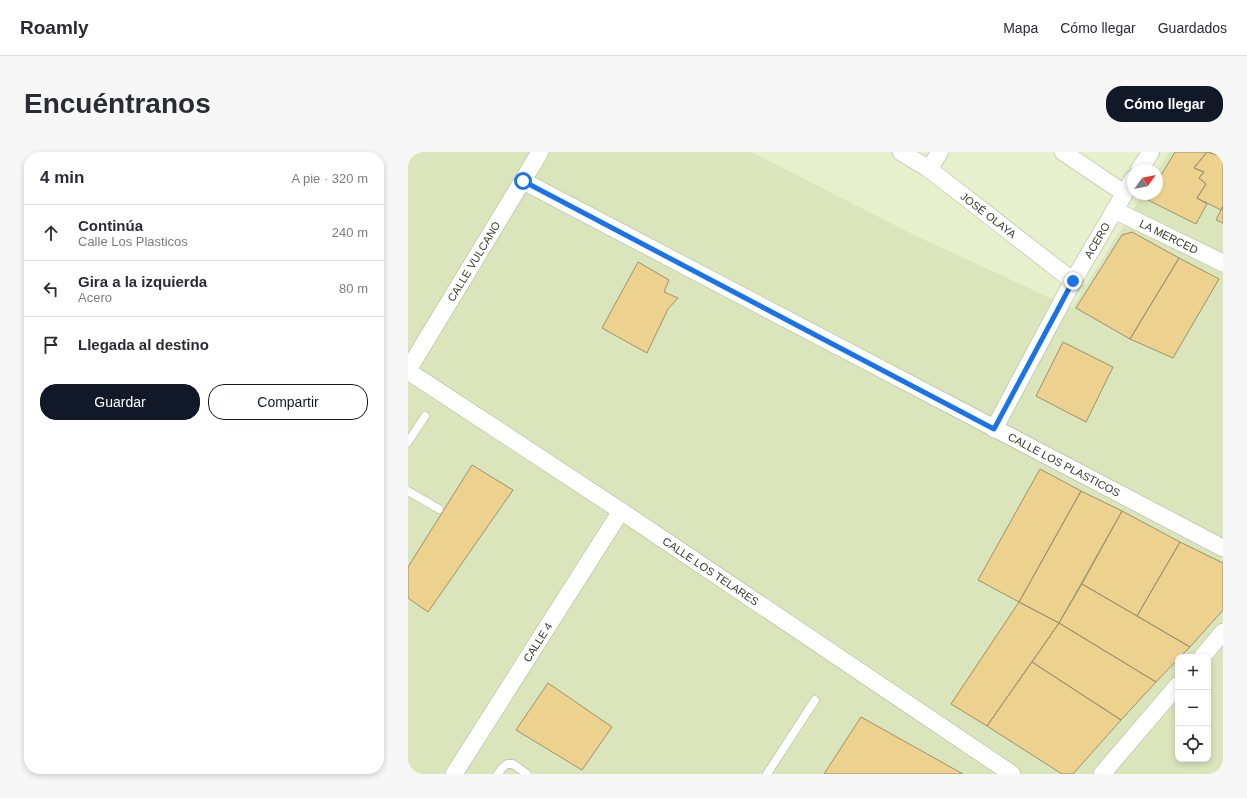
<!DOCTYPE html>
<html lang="es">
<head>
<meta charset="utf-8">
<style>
  body { margin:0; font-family:Arial,sans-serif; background:#f7f7f7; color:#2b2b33 }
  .controls { position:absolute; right:12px; bottom:12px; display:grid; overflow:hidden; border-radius:8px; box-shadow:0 2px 6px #0003 }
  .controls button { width:36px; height:36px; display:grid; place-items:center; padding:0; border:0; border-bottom:1px solid #e1e1e2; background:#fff; color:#2b2b33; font:20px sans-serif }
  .compass { position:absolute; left:719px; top:12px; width:36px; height:36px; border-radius:50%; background:#fff; box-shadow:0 2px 6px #0003; rotate:57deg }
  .stop { position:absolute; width:12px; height:12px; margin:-9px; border:3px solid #1a73e8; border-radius:50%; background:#fff }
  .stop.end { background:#1a73e8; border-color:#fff; box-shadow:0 1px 4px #0008 }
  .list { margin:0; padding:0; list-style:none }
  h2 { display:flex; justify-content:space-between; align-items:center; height:52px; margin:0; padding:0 16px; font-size:17px }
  h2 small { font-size:13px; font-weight:400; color:#7c7c81 }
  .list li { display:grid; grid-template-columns:26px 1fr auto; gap:12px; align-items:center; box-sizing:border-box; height:56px; padding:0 16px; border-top:1px solid #e1e1e2 }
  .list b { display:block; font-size:15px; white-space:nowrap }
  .list p { margin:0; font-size:13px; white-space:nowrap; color:#7c7c81 }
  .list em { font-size:13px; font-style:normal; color:#7c7c81 }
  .actions { display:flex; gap:8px; padding:12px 16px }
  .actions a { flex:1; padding:9px 0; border:1px solid #111827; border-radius:16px; text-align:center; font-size:14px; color:#111827 }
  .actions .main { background:#111827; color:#fff }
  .icon { flex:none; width:22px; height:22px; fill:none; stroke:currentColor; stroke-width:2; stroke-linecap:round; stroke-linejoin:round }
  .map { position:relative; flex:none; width:815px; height:622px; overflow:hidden; border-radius:16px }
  header { display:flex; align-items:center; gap:24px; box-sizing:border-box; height:56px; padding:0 20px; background:#fff; border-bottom:1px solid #e1e1e2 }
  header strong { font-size:19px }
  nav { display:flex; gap:22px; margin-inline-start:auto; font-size:14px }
  .intro { display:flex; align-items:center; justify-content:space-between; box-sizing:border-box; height:96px; padding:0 24px }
  h1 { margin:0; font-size:28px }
  .button { padding:10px 18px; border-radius:16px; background:#111827; color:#fff; font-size:14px; font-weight:700 }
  main { display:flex; gap:24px; padding:0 24px }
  aside { flex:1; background:#fff; border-radius:16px; box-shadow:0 2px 6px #0003 }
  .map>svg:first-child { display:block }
  .built { fill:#dae5bb; fill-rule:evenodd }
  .building { fill:#edd28f; stroke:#9d906f }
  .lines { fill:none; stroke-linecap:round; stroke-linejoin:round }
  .lane-casing { stroke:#aab491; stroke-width:9 }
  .street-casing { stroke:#aab491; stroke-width:18 }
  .lane { stroke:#fff; stroke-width:8 }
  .street { stroke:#fff; stroke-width:17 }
  .route { stroke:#1a73e8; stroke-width:5 }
  .labels { text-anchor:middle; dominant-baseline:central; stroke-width:3; stroke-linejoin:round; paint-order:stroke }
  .street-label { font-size:11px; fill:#35392a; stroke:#e6f0cc }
</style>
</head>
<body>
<header>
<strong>Roamly</strong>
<nav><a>Mapa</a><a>Cómo llegar</a><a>Guardados</a></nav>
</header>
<div class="intro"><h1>Encuéntranos</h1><a class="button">Cómo llegar</a></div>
<main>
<aside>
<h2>4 min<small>A pie · 320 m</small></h2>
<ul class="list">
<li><svg class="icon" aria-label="ahead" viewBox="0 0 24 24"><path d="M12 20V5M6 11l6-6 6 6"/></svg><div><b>Continúa</b><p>Calle Los Plasticos</p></div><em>240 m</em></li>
<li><svg class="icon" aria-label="left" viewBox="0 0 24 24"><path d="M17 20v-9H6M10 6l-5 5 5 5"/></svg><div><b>Gira a la izquierda</b><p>Acero</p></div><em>80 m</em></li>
<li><svg class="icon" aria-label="arrive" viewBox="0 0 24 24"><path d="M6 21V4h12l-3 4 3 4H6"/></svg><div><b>Llegada al destino</b></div></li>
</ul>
<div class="actions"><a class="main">Guardar</a><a>Compartir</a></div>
</aside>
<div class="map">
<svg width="815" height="622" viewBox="0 0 815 622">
  <rect width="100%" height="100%" fill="#e6f0cc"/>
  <path class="built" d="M0 0H343L506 83 664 156 735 42H749V20L761 0H815V622H0ZM770 505H800V607H770Z"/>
  <path class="building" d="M767 0H799L786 16 796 20 791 26 798 32 789 46 799 52 788 72 738 47 741 42H749V30Z
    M799 0 815 5V54L813 58 789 46 798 32 791 26 796 20 786 16Z
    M801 0H815V5Z
    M815 54V71L808 68Z
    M724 80 771 106 722 187 668 156 714 83Z
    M771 106 811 127 765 206 722 187Z
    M230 110 261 128 256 140 270 146 260 157 239 201 194 176Z
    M655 190 705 215 678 270 628 244Z
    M64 313 105 338 20 460 0 446V415Z
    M632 317 673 339 611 450 570 428Z
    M673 339 714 359 651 471 611 450Z
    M714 359 772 390 729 464 674 432Z
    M772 390 815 411V458L782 495 729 464Z
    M674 432 729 464 782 495 772 505H770V507L748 530 651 471Z
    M611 450 651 471 579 574 543 552Z
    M651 471 748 530 713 568 624 510Z
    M624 510 713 568 665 622H654L579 574Z
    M140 531 204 575 174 618 108 578Z
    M453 565 555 622H416Z"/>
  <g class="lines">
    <defs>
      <path id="lane" d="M0 290 17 264
        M0 339 31 357
        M90 622 94 616 99 612H105L119 622
        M359 622 407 548"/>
      <g id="street">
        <path id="s1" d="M493 0 521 17 665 129"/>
        <path d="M655 0 716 41"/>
        <path d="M521 17 532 0"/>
        <path d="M731 18 743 0"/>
        <path id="s2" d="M115 29 815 396"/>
        <path id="s3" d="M706 58 815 111"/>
        <path id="s4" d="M0 218 132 0"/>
        <path id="s5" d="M0 219 213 359 604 622"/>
        <path id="s6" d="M586 277 665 129 725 27"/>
        <path d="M794 505 815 480"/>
        <path id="s7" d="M46 622 213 359"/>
        <path d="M694 622 770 533"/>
      </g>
    </defs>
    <use href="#lane" class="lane-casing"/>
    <use href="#street" class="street-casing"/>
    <use href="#lane" class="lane"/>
    <use href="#street" class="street"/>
  </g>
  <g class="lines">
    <path class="route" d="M115 29 586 277 665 129"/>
  </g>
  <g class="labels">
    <g class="street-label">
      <text stroke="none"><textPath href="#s1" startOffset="108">JOSÉ OLAYA</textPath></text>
      <text stroke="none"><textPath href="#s3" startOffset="61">LA MERCED</textPath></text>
      <text stroke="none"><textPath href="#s6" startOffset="215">ACERO</textPath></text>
      <text stroke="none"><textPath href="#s4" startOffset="127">CALLE VULCANO</textPath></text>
      <text stroke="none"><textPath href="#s2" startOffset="611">CALLE LOS PLASTICOS</textPath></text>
      <text stroke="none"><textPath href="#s5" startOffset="363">CALLE LOS TELARES</textPath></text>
      <text stroke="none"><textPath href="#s7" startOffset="156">CALLE 4</textPath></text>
    </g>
  </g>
</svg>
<div class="controls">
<button>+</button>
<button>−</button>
<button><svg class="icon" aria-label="locate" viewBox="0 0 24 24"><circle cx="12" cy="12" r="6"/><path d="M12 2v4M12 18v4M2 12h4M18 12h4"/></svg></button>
</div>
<svg class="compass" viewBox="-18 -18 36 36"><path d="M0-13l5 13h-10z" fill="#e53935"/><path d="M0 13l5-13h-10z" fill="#7c7c81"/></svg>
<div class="stop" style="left:115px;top:29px"></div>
<div class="stop end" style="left:665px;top:129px"></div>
</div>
</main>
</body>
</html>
